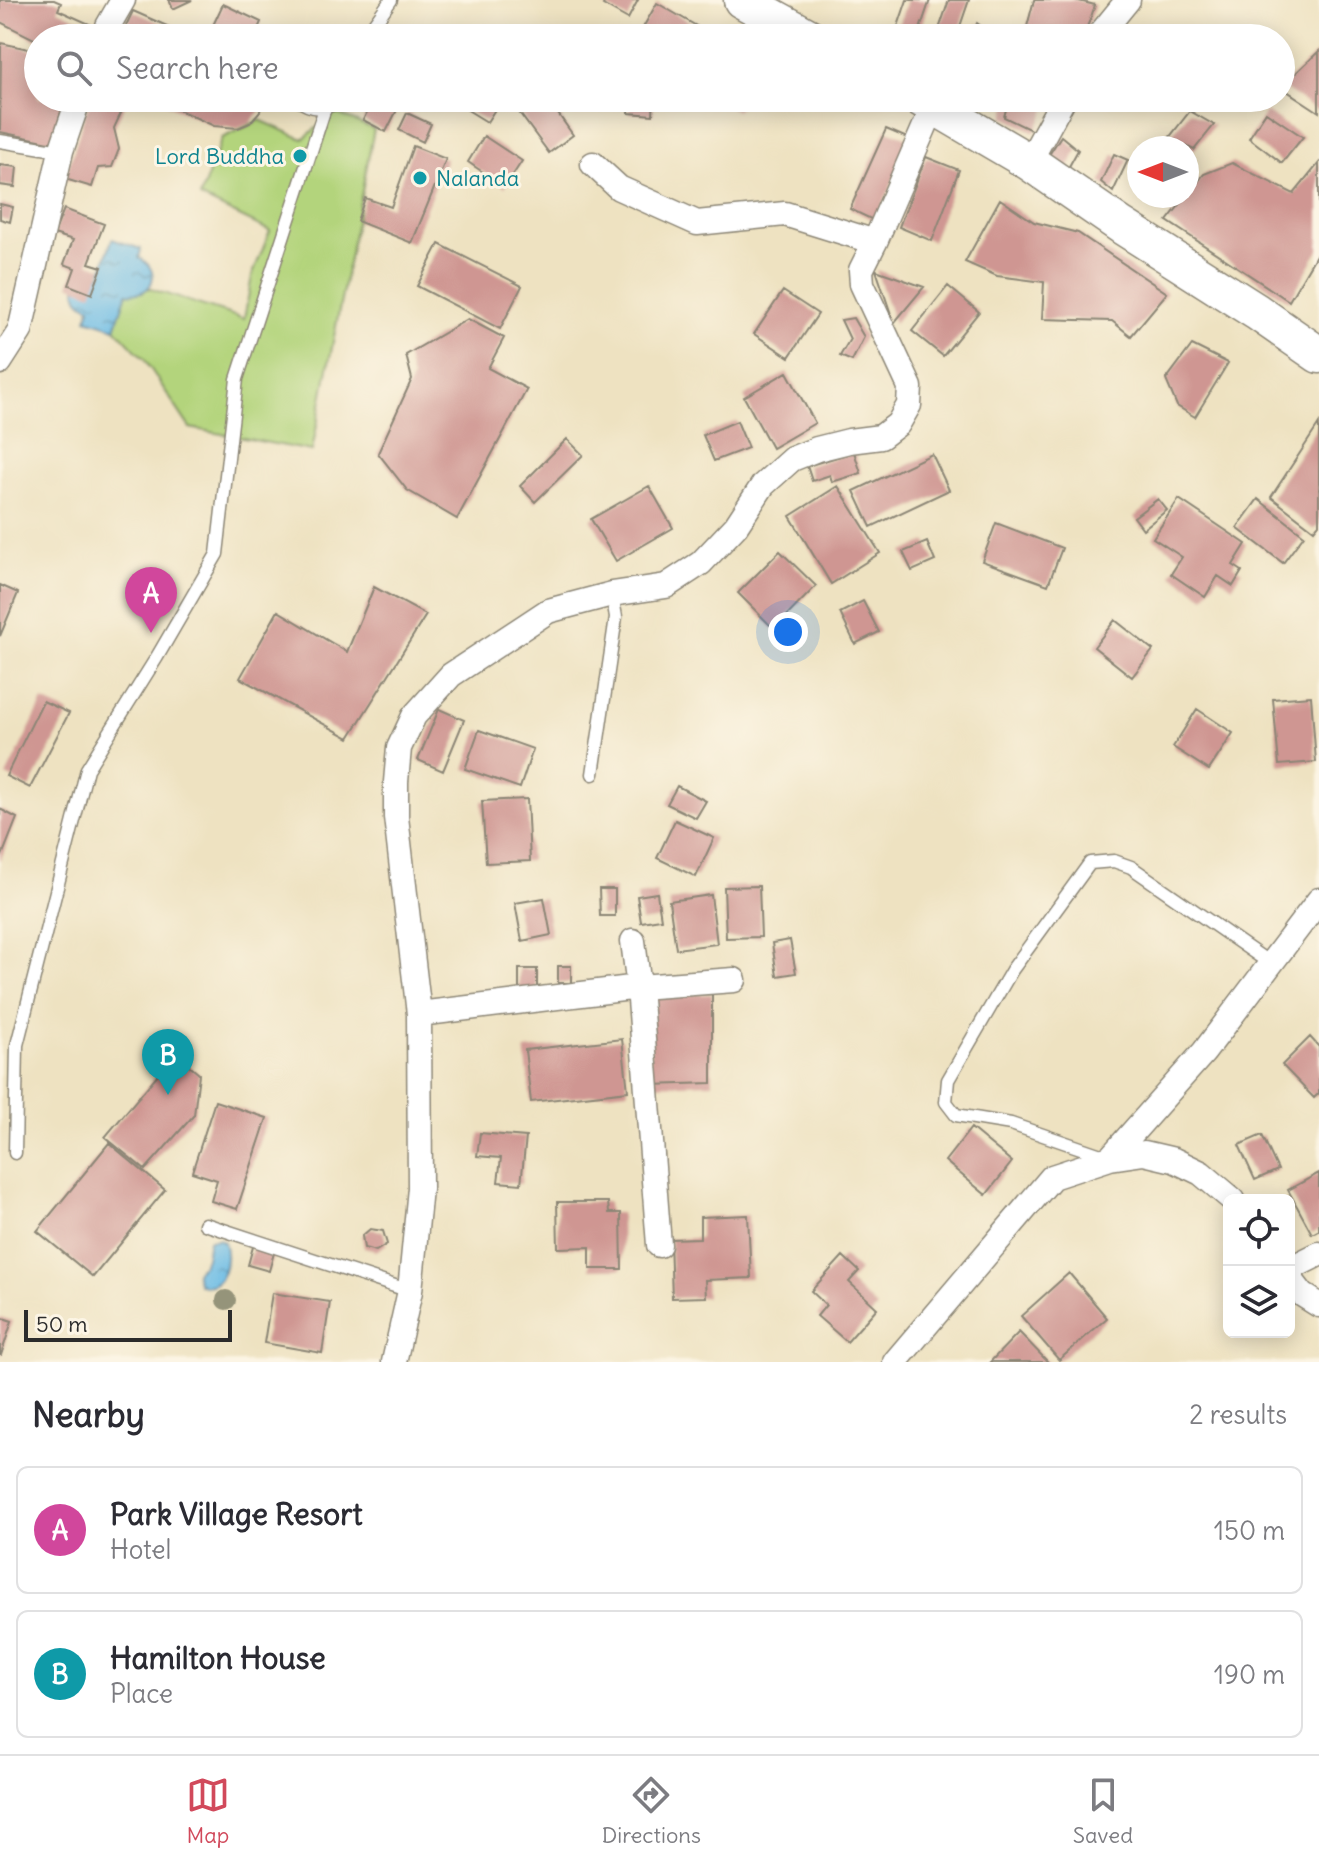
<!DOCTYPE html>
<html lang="en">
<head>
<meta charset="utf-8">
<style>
  body { margin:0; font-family:Delius,sans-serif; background:#f7f7f7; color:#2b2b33 }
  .controls { position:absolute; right:24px; bottom:24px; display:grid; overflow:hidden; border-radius:12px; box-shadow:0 4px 20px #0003 }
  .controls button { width:72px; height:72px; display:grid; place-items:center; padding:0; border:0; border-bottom:2px solid #e1e1e2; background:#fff; color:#2b2b33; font:40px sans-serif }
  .compass { position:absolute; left:1127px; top:136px; width:72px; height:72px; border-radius:50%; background:#fff; box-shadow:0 4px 20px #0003; rotate:270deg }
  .scale { position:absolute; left:24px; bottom:20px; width:208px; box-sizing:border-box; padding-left:8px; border:4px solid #2b2b2b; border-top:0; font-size:22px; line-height:28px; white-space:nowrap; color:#2b2b2b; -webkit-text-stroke:6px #fcf5e5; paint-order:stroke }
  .you { position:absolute; left:788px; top:632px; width:28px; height:28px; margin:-20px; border:6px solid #fff; border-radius:50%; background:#1a73e8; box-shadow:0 0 0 12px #1a73e833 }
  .badge { display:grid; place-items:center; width:52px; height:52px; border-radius:50%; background:#d1495b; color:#fff; font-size:26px; font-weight:700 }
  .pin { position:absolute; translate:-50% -66px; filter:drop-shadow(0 2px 4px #0008) }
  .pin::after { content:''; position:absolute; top:42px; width:28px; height:24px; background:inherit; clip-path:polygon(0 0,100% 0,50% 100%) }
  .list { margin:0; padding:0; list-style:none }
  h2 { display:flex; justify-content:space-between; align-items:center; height:104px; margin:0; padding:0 32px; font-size:34px }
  h2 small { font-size:26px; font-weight:400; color:#7c7c81 }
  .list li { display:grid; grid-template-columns:52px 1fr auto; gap:24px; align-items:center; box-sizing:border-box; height:128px; margin:0 16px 16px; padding:0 16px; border:2px solid #e1e1e2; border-radius:12px }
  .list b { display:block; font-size:30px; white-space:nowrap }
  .list p { margin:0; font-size:26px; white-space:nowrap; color:#7c7c81 }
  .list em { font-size:26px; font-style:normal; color:#7c7c81 }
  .icon { flex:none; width:44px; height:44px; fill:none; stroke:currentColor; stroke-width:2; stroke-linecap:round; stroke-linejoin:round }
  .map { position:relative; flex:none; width:1319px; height:1362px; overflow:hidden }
  .search { position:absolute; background:#fff; box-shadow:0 4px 20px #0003; left:24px; right:24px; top:24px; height:88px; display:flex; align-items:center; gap:20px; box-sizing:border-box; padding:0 28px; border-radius:44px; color:#7c7c81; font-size:30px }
  .sheet { height:392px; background:#fff }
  nav { display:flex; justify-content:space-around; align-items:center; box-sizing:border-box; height:112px; border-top:2px solid #e1e1e2; background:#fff; font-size:22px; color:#7c7c81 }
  nav a { display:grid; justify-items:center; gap:4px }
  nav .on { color:#d1495b }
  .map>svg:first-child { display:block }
  .park { fill:#b3d47c; stroke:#6f8054; stroke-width:2 }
  .water { fill:url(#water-ripples); stroke:#4a7388; stroke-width:2 }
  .building { fill:#cf9692 }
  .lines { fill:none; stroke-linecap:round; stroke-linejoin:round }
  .lane-casing { stroke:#8c8676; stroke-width:15 }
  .street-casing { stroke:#8c8676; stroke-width:27 }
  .secondary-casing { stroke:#8c8676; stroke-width:39 }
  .lane { stroke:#fff; stroke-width:12 }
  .street { stroke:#fff; stroke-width:24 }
  .secondary { stroke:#fff; stroke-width:36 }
  .tree { fill:#95947a }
  .culture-dot { fill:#0f9aa8; stroke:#fcf5e5; stroke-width:3 }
  .labels { text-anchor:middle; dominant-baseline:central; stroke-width:6; stroke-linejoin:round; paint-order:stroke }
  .culture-label { font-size:22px; fill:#0d838f; stroke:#fcf5e5; text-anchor:end }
</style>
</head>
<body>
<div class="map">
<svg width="1319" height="1362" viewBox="0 0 1319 1362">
  <defs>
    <pattern id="water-ripples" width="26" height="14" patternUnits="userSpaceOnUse" patternTransform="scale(2)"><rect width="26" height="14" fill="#6abbe5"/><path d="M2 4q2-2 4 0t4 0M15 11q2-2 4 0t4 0" fill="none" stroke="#5798ba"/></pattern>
  </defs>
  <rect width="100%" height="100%" fill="#fcf5e5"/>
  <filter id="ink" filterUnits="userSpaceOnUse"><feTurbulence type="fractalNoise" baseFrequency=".0125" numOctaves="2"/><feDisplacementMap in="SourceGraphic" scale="16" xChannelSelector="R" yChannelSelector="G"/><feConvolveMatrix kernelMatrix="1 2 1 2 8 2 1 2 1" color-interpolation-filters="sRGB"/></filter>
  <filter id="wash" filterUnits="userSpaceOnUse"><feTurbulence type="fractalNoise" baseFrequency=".006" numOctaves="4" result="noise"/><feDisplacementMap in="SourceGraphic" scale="32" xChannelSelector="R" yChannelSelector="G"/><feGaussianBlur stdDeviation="1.8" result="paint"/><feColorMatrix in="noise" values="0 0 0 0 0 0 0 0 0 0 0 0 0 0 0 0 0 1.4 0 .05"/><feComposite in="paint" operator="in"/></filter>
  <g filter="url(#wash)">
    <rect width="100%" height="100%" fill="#eee2c1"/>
    <path class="park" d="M335 113 374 129 312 451 190 428 144 359 115 328 127 293 143 292 148 288 244 319 252 276 270 231 200 197 222 138 260 120 303 139Z"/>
    <path class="water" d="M112 239 141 249 139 258C163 270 153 298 127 293L115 328 87 319 90 307C81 303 76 298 76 287L96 274 101 275Z
      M219 1239 224 1242C230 1259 224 1293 199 1284 191 1268 200 1272 205 1260 208 1254 207 1246 209 1240Z"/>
    <g id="blocks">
      <path class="building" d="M0 0H54L61 3 58 10 96 27 90 38H38V41L0 22Z
        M169 0H192L173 9Z
        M606 0H638L628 19 603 5Z
        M907 0H930L917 38H894Z
        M949 0H969L956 38H936Z
        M1034 0H1075L1095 5 1090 20 1082 38H1024Z
        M657 3 717 38H637Z
        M223 4 261 22 254 38H207Z
        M133 11 176 30 193 38H120Z
        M977 23 997 38H970Z
        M1 43 38 51V98H64L54 143 0 132Z
        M1319 51V112L1281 87Z
        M92 98H128L114 128 119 149 112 167 98 168 92 187 65 179 85 114Z
        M153 98H264L260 111 250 123 238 128 214 126Z
        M374 98H388L400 104 386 132 363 120Z
        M466 98H497L501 100 487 122 461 106Z
        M534 98H547L573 135 549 153 518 111Z
        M630 98H654L653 115 629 113Z
        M715 98H744L737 111Z
        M1009 98H1052L1035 132 1004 117Z
        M1190 111 1214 125 1194 150 1169 138Z
        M1266 112 1303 137 1282 163 1249 138Z
        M407 113 431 124 423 142 399 130Z
        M886 129 912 140 875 221 850 209Z
        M484 136 522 161 505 187 468 162Z
        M1061 136 1078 150 1067 170 1047 158Z
        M413 146 446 159 412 243 357 221 365 198 391 207Z
        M1114 154 1128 160 1113 192 1101 182Z
        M926 157 959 170 932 241 899 227Z
        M1232 163 1294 194 1319 163V250L1289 301 1167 221 1204 174Z
        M0 165 17 167 15 187 0 185Z
        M1000 199 1034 222 1078 233 1167 293 1131 336 1112 321 1042 319 1044 282 997 276 965 262Z
        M0 204 13 207 10 222 0 219Z
        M64 209 104 224 89 263 102 267 92 294 69 285 75 268 64 264 73 240 54 234Z
        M439 244 522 286 500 329 417 286Z
        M876 270 924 287 894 323Z
        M948 286 979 312 943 356 912 331Z
        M783 291 818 314 789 357 754 334Z
        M853 318 864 337 852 361 840 356 850 339 841 320Z
        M468 319 504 338 488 368 527 389 457 519 407 490 378 453 412 379 406 355Z
        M1192 345 1228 363 1195 417 1177 406 1166 380Z
        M787 372 815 423 772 448 744 397Z
        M737 421 748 448 714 461 703 435Z
        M1319 424V524L1314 530 1271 497Z
        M567 439 583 455 535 502 520 486Z
        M854 452 861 473 832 482 830 475 812 481 807 466Z
        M932 454 949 490 871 527 854 491Z
        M649 486 673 528 616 561 591 519Z
        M838 486 880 553 831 584 790 516Z
        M1158 499 1167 510 1143 529 1134 517Z
        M1179 499 1246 544 1233 565 1242 571 1233 586 1218 576 1205 597 1171 574 1182 557 1153 538Z
        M1258 499 1304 535 1283 563 1237 528Z
        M996 523 1062 548 1048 585 982 561Z
        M927 542 935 561 912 571 903 552Z
        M780 551 816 586 774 629 738 593Z
        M0 585 18 593 0 636Z
        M374 587 426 615 349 738 240 678 278 611 347 652Z
        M863 601 879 632 855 644 840 613Z
        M1115 620 1153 650 1132 677 1094 647Z
        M1311 696 1316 762 1279 765 1273 699Z
        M43 701 69 713 30 788 6 776Z
        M439 709 464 720 443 771 418 760Z
        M1197 709 1233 733 1209 770 1173 747Z
        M479 730 533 749 520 788 465 769Z
        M677 786 706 801 696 818 667 804Z
        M527 799 530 861 486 863 482 801Z
        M0 809 17 818 0 861Z
        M675 820 714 838 696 877 657 858Z
        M759 886 761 937 726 938 724 887Z
        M599 889H615V916H600Z
        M657 893 661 919 641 922 637 896Z
        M711 895 717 944 676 949 669 901Z
        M544 898 551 935 522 941 515 903Z
        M790 940 796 973 777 976 772 943Z
        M558 966H571V983H558Z
        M519 969H537V990H519Z
        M712 994V1083L650 1085 651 995Z
        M1310 1037 1319 1047V1093L1314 1098 1282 1065Z
        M622 1039 628 1091 531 1102 525 1050Z
        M175 1054 199 1074 194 1115 145 1170 105 1137Z
        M215 1101 267 1118 237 1209 211 1201 217 1180 192 1172Z
        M971 1128 1012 1162 986 1195 945 1161Z
        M480 1133 526 1137 521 1184 498 1182 501 1158 477 1156Z
        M1262 1135 1278 1170 1255 1180 1239 1145Z
        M109 1143 165 1190 93 1277 37 1231Z
        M1319 1173V1230L1312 1234 1288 1190Z
        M557 1202H608L609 1213H621L622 1269H590V1247L558 1248Z
        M748 1215 751 1278 705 1280 706 1297 672 1298 670 1239 700 1238V1217Z
        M370 1229 383 1231 387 1244 376 1251 364 1248 362 1236Z
        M254 1243 275 1249 269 1271 248 1265Z
        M843 1256 859 1271 849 1282 877 1308 847 1342 817 1316 826 1305 811 1291Z
        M1069 1273 1107 1318 1059 1360 1021 1316Z
        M272 1293 330 1302 322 1353 264 1343Z
        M0 1317 12 1321 1 1355H0Z
        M1019 1332 1048 1362H990Z"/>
    </g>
  </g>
  <g filter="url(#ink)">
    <use href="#blocks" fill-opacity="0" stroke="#8c8676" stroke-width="2"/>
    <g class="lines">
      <defs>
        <path id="lane" d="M364 38 391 0
          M296 98C312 111 327 111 343 98
          M0 141 61 151
          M593 774 616 617 612 594
          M15 1153 17 1045 87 769 157 657 217 554 237 379 325 108
          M1107 1157 1011 1124 956 1115 946 1102 948 1080 1012 970 1090 863 1114 861 1131 867 1271 964
          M205 1224 410 1291"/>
        <path id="street" d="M104 38 108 26 123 0
          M1097 38 1128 0
          M1029 162 1064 98
          M593 164 619 188 697 223 785 214 875 242
          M0 362 20 331 61 151 79 98
          M633 941 639 987 659 1245
          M419 1014 639 987 734 980
          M1110 1158 1204 1052 1319 900
          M1289 1269 1319 1254
          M1289 1277 1303 1295 1319 1305
          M394 1362 410 1291 420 1188 419 1014 396 817V782L399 748 414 716 451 675 548 611 612 594 666 586 701 563 736 526 763 485 792 459 817 449 849 441 881 437 898 424 909 405 910 387 862 284 861 270 875 242 934 105
          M895 1362 1052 1177 1110 1158 1144 1153 1174 1160 1201 1173 1233 1200"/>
        <path id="secondary" d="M742 0 811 38
          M920 98 1029 162 1122 226 1257 312 1319 355"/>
      </defs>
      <use href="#lane" class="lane-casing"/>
      <use href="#street" class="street-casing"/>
      <use href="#secondary" class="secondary-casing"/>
      <use href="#lane" class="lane"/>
      <use href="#street" class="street"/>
      <use href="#secondary" class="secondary"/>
    </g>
    <circle class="tree" cx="226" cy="1300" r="10"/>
  </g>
  <g class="culture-dot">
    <circle cx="300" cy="156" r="8"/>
    <circle cx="420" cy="178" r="8"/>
  </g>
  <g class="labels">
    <g class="culture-label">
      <text x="284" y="156">Lord Buddha</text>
      <text x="436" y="178" text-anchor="start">Nalanda</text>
    </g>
  </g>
</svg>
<div class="controls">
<button><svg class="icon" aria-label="locate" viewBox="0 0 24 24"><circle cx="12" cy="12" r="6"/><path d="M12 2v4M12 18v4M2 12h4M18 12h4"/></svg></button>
<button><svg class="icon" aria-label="layers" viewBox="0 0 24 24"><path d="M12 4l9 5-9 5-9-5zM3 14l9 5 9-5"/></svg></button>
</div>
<svg class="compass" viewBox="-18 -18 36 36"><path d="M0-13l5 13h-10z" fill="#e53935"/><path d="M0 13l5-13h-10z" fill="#7c7c81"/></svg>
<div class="scale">50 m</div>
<div class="you"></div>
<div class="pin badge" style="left:151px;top:633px;background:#d1479c">A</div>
<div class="pin badge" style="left:168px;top:1095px;background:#0f9aa8">B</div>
<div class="search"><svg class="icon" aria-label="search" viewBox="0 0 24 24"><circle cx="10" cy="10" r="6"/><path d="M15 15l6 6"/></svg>Search here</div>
</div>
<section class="sheet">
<h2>Nearby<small>2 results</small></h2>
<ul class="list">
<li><span class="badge" style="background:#d1479c">A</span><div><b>Park Village Resort</b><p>Hotel</p></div><em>150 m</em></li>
<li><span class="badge" style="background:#0f9aa8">B</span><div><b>Hamilton House</b><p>Place</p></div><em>190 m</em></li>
</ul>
</section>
<nav>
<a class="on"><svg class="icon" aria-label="map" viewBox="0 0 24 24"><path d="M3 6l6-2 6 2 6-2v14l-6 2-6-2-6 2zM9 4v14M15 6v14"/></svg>Map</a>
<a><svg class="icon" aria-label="directions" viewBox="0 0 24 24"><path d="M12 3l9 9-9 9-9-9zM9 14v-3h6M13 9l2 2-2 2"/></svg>Directions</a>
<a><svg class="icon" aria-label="saved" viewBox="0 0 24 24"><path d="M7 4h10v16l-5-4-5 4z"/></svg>Saved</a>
</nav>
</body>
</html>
